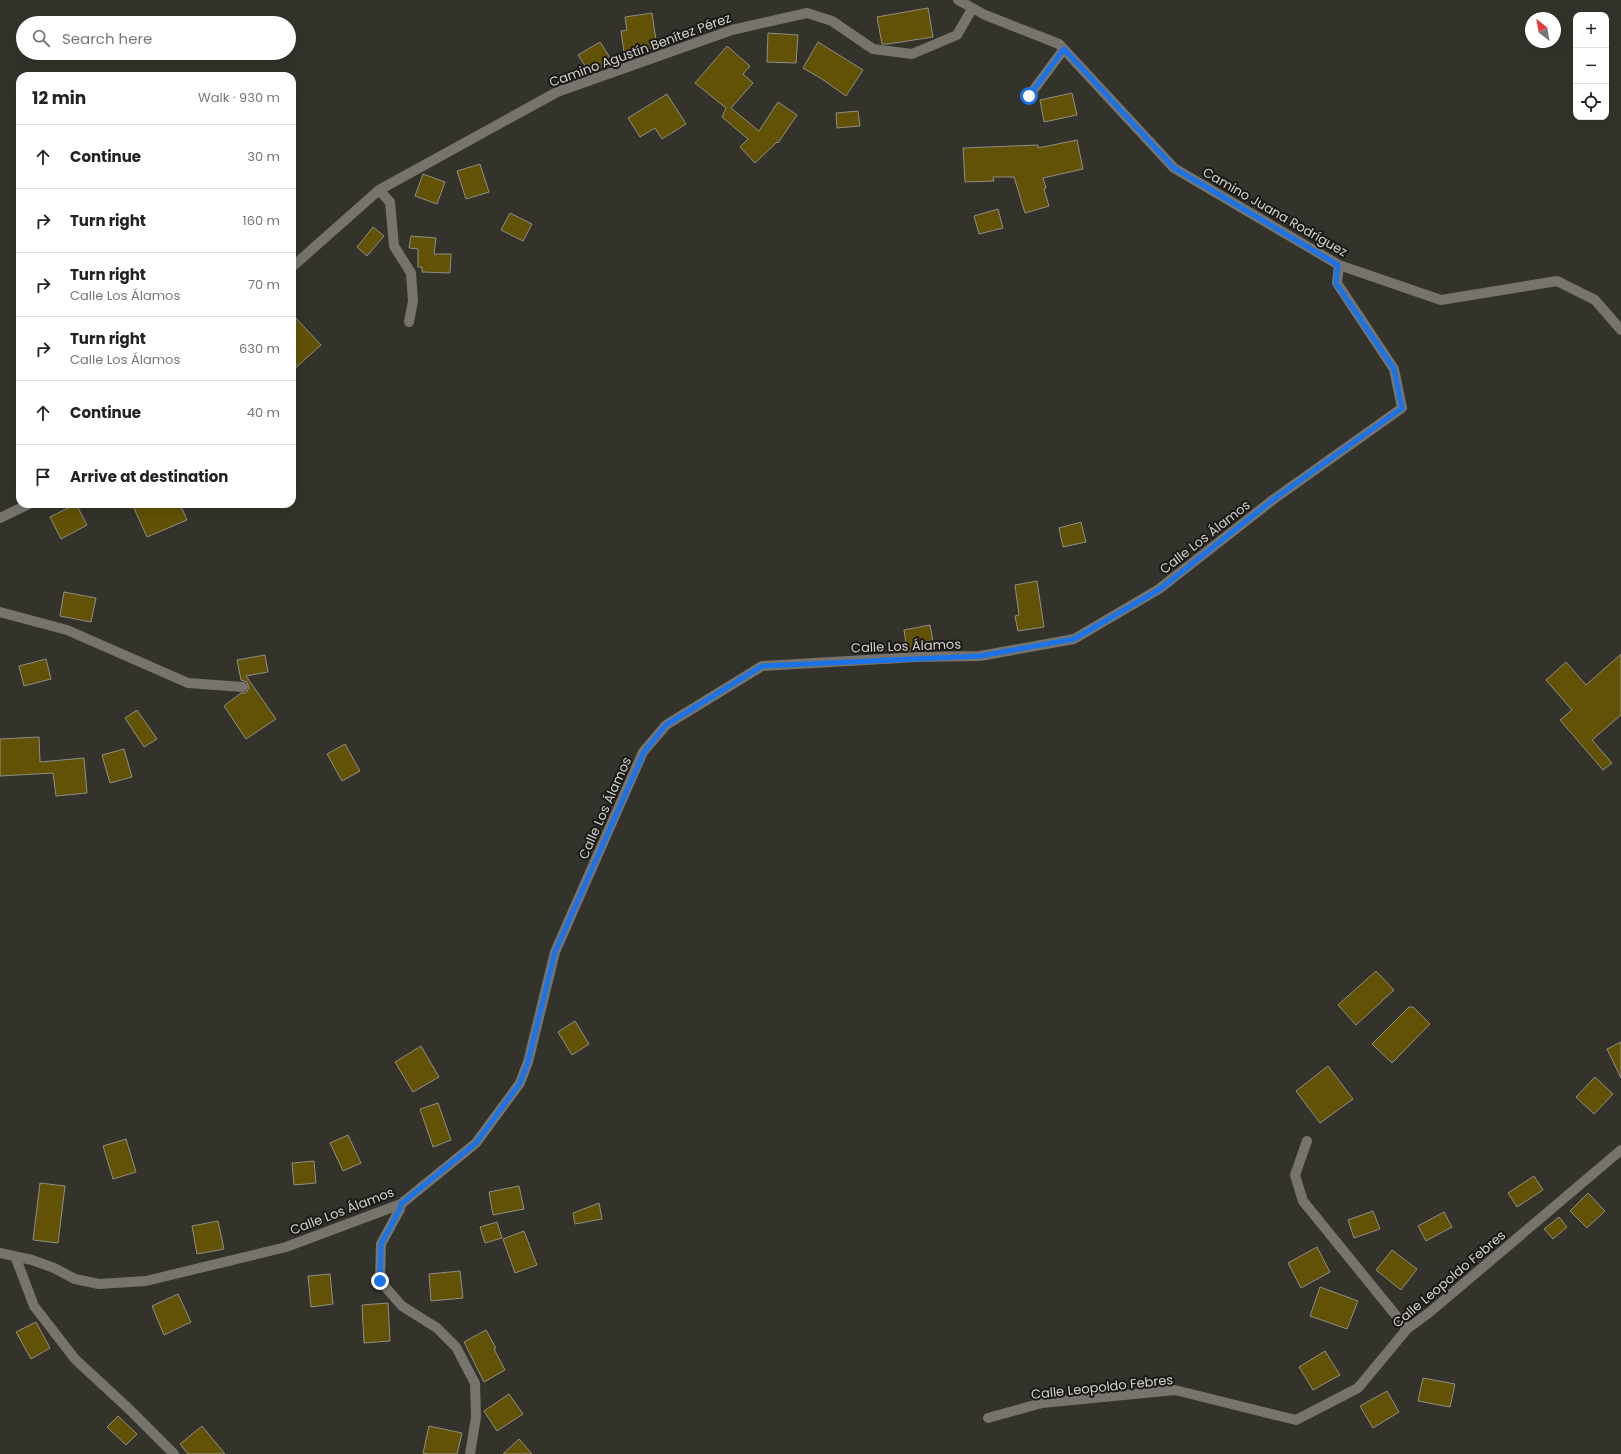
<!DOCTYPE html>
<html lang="en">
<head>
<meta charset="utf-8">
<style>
  body { margin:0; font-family:Poppins,sans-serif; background:#f2f2f2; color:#222 }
  .controls { position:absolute; right:12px; top:12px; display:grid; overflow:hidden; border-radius:8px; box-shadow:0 4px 16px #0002 }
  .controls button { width:36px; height:36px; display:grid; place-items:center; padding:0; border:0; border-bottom:1px solid #e0e0e0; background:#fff; color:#222; font:20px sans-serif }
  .compass { position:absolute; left:1525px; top:12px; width:36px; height:36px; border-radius:50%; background:#fff; box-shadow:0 4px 16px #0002; rotate:329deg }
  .stop { position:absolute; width:12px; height:12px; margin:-9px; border:3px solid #1a73e8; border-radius:50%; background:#fff }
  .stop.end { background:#1a73e8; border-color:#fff; box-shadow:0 1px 4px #0008 }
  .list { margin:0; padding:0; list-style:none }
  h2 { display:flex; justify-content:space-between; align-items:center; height:52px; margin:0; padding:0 16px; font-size:17px }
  h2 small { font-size:13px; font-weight:400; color:#767676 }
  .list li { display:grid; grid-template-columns:26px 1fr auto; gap:12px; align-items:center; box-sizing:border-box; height:64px; padding:0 16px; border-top:1px solid #e0e0e0 }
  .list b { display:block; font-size:15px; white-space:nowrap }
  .list p { margin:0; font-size:13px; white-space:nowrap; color:#767676 }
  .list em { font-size:13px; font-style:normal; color:#767676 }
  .icon { flex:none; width:22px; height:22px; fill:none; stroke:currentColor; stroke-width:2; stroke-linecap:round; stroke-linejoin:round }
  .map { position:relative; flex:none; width:1621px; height:1454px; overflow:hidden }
  .search { position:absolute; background:#fff; box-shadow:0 4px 16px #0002; left:16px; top:16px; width:280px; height:44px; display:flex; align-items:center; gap:10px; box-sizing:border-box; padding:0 14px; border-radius:22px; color:#767676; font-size:15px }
  .panel { position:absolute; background:#fff; box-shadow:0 4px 16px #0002; left:16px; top:72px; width:280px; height:436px; border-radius:12px }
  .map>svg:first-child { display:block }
  .building { fill:#625206; stroke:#908e86 }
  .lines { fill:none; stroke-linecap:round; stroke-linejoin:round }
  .minor { stroke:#76746c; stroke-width:10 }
  .route { stroke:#1a73e8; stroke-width:5 }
  .labels { text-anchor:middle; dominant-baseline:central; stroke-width:4; stroke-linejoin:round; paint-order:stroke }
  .street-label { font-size:13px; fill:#d3d2ce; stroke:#1a1916 }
</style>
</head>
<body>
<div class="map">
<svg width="1621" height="1454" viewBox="0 0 1621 1454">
  <rect width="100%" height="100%" fill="#33322b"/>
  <path class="building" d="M928 8 933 37 888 44H882L877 17Z
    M652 13 657 47 624 52 621 31 627 30 625 17Z
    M768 33 798 35 796 63 767 62Z
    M600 42 612 61 590 73 578 55Z
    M818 42 863 70 846 96 822 79 803 68Z
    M727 46 750 66 743 74 753 83 731 108 759 131 778 102 797 115 778 143 777 142 755 163 740 147 748 139 722 117 726 108 695 83Z
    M1072 93 1077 115 1044 122 1040 100Z
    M667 94 686 124 662 139 655 128 640 137 628 118Z
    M858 111 860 126 837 128 836 113Z
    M1077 140 1083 169 1043 178 1046 188 1044 189 1049 206 1025 213 1014 177H993L994 181 965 182 963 148 1038 145V148Z
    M480 164 489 192 466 199 457 171Z
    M423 174 445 182 437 204 415 196Z
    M998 209 1003 228 979 234 974 216Z
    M510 213 532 224 523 241 501 230Z
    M373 227 384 236 367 256 357 247Z
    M411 236 436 238 434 254H451L450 273 422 272V267H418V249L409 248Z
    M292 314 321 345 292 371Z
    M76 504 87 525 61 539 50 517Z
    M132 504H180L187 520 147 537Z
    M1081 522 1086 542 1063 547 1059 528Z
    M1037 581 1044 627 1018 631 1015 616 1019 615 1015 585Z
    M64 592 96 598 91 622 60 616Z
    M930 625 934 647 907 651 904 630Z
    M1621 654V715L1592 740 1612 763 1603 770 1560 720 1572 710 1546 680 1566 662 1586 685Z
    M265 655 268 672 246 676 276 719 246 739 224 706 241 693H246L249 688 247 682 241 680 237 660Z
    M46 659 51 679 24 686 19 666Z
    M137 710 157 739 144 747 125 718Z
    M39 737 40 762 84 758 87 793 56 796 53 773 0 776V739Z
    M345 744 360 771 342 781 327 754Z
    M124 749 132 777 110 783 102 755Z
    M1376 971 1394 990 1356 1025 1338 1005Z
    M1409 1007H1413L1430 1024 1392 1063 1372 1044Z
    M575 1021 589 1044 572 1055 558 1032Z
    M1621 1042V1078L1607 1049Z
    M421 1046 439 1077 413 1092 395 1062Z
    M1328 1066 1353 1099 1320 1123 1296 1091Z
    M1595 1077 1613 1094 1594 1114 1576 1097Z
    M438 1103 451 1140 433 1147 420 1109Z
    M348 1135 361 1163 343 1171 330 1143Z
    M126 1139 136 1172 113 1179 103 1146Z
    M314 1161 316 1183 294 1185 292 1163Z
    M1534 1176 1543 1190 1517 1207 1508 1193Z
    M40 1183 65 1186 58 1243 33 1240Z
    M519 1186 524 1209 493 1215 489 1192Z
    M1588 1193 1605 1211 1587 1228 1570 1211Z
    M599 1203 602 1219 575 1224 573 1213Z
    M1373 1211 1380 1229 1354 1238 1348 1220Z
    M1444 1212 1452 1227 1426 1241 1418 1226Z
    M1559 1217 1567 1227 1553 1239 1544 1229Z
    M218 1221 224 1249 197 1254 192 1226Z
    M497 1222 502 1238 485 1243 480 1227Z
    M524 1231 537 1265 515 1273 503 1239Z
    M1317 1247 1330 1272 1301 1288 1288 1263Z
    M1392 1250 1417 1269 1401 1290 1376 1270Z
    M460 1271 463 1298 431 1301 429 1274Z
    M330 1274 333 1304 311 1307 308 1276Z
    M1320 1287 1358 1301 1347 1329 1310 1316Z
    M178 1294 191 1322 164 1335 152 1306Z
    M388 1303 390 1341 364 1343 362 1305Z
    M36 1322 50 1348 31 1359 16 1332Z
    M486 1330 496 1348 494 1349 505 1370 484 1382 464 1342Z
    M1325 1351 1340 1375 1313 1390 1299 1367Z
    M1423 1378 1455 1384 1450 1407 1418 1401Z
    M1387 1391 1399 1412 1373 1428 1360 1406Z
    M509 1394 523 1414 497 1431 484 1411Z
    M118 1416 137 1434 126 1445 107 1427Z
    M202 1426 225 1454H188L180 1444Z
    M429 1426 462 1433 457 1454H429L423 1453Z
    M519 1439 532 1454H503Z"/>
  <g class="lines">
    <path class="minor" d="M958 0 985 15 1059 44 1174 168 1339 265 1441 300 1557 281 1595 300 1621 330
      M1029 96 1064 49
      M379 190 390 202 394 246 411 273 413 301 409 322
      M292 267 379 190 557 92 732 30 807 13 832 21 873 49 912 54 957 35 972 9
      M0 518 29 504
      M0 612 67 630 188 683 243 687
      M1307 1141 1295 1175 1303 1201 1407 1329
      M401 1204 400 1209 381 1244 380 1281 402 1306 437 1328 456 1347 468 1370 475 1383 476 1417 470 1454
      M0 1253 32 1260 54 1268 75 1279 99 1284 146 1281 286 1247 401 1204 476 1143 520 1083 528 1062 555 952 643 752 666 725 762 666 918 657 980 656 1074 639 1159 589 1274 499 1402 408 1394 369 1337 283 1339 265
      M15 1256 34 1306 75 1359 129 1409 174 1454
      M988 1418 1042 1403 1175 1390 1296 1420 1358 1388 1407 1329 1430 1312 1621 1150"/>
  </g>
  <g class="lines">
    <path class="route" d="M380 1281 381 1244 400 1209 401 1204 476 1143 520 1083 528 1062 555 952 644 752 666 725 762 666 980 656 1074 639 1160 589 1274 499 1402 408 1394 369 1336 283 1338 265 1174 168 1064 49 1029 96"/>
  </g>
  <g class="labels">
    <g class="street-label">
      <text transform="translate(640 50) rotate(-20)">Camino Agustín Benítez Pérez</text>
      <text transform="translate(1275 212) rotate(30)">Camino Juana Rodríguez</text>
      <text transform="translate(1205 537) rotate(-38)">Calle Los Álamos</text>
      <text transform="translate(906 646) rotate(-2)">Calle Los Álamos</text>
      <text transform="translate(605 808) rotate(-66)">Calle Los Álamos</text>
      <text transform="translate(342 1211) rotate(-21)">Calle Los Álamos</text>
      <text transform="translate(1449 1279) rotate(-40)">Calle Leopoldo Febres</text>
      <text transform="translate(1102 1387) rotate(-6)">Calle Leopoldo Febres</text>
    </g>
  </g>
</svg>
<div class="controls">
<button>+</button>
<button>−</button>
<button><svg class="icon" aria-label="locate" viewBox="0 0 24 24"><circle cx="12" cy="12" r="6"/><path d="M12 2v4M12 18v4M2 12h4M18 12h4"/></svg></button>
</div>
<svg class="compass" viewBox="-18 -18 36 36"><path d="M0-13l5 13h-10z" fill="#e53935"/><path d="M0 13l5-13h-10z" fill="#767676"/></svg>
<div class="stop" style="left:1029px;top:96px"></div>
<div class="stop end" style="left:380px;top:1281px"></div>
<div class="search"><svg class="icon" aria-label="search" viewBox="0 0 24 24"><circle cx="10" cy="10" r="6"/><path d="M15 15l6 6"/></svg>Search here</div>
<section class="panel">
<h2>12 min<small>Walk · 930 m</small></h2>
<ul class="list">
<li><svg class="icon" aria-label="ahead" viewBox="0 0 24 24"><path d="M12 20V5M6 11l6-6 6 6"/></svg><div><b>Continue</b></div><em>30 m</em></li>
<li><svg class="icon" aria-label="right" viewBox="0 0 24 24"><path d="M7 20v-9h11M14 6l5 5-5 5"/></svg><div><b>Turn right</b></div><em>160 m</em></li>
<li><svg class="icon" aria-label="right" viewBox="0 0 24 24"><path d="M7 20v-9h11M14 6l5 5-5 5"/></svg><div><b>Turn right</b><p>Calle Los Álamos</p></div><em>70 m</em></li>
<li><svg class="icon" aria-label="right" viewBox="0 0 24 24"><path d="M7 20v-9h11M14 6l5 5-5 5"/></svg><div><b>Turn right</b><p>Calle Los Álamos</p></div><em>630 m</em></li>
<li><svg class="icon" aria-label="ahead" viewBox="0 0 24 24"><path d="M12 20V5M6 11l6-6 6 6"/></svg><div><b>Continue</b></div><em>40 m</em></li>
<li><svg class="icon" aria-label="arrive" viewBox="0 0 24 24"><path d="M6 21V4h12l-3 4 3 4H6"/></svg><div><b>Arrive at destination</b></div></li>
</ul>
</section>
</div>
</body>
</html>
